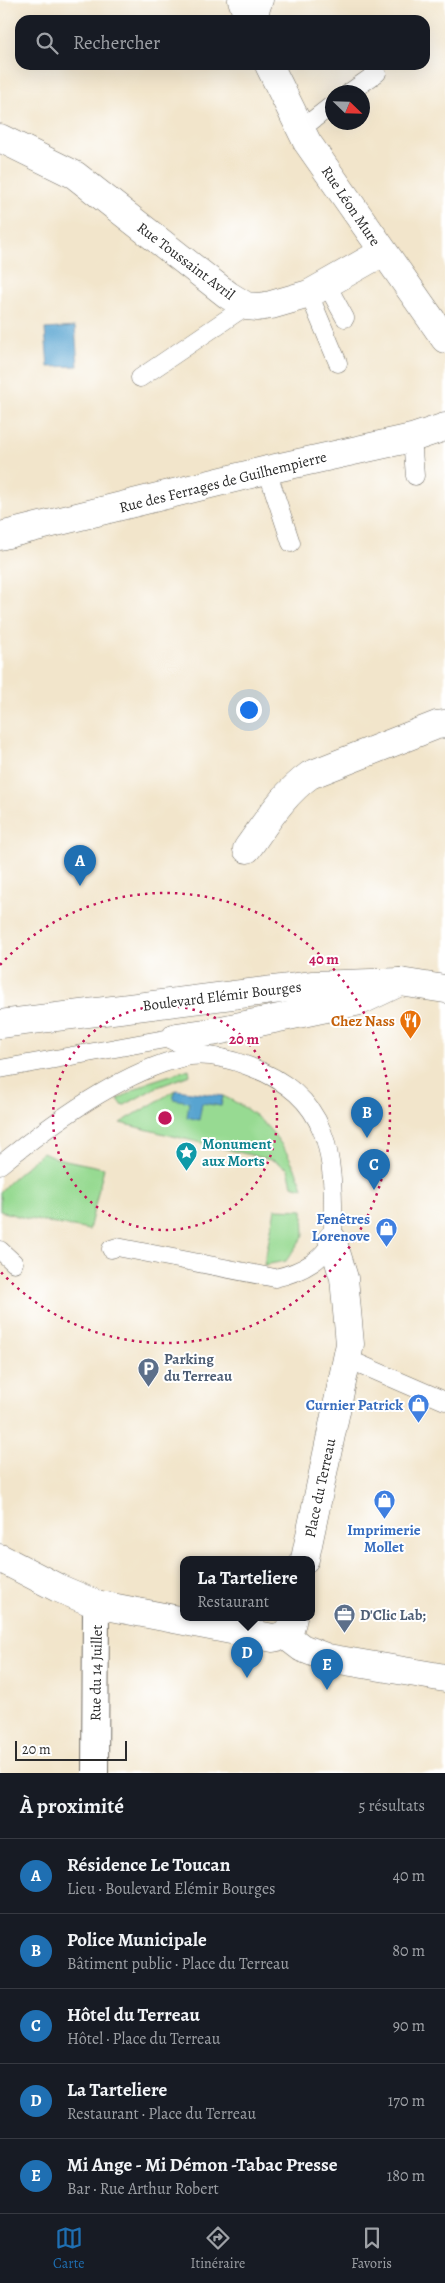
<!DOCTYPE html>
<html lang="fr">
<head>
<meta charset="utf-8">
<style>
  body { margin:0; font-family:Alegreya,serif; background:#242831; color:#f1f3f6 }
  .compass { position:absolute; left:325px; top:85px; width:45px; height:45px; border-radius:50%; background:#171b24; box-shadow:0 5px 20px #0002; rotate:113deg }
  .scale { position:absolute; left:15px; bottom:12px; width:112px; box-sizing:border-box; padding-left:5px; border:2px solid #2b2b2b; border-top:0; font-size:14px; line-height:18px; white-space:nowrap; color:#2b2b2b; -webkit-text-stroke:4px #fff; paint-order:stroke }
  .you { position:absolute; left:248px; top:709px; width:18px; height:18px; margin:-12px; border:4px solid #fff; border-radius:50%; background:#1a73e8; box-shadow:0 0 0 8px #1a73e833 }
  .badge { display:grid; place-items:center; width:32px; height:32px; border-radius:50%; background:#1f6fb2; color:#fff; font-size:16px; font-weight:700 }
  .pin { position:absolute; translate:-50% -41px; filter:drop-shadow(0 1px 2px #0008) }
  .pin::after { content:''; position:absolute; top:26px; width:18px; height:15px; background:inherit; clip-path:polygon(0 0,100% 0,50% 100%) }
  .popup { position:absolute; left:180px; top:1556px; width:135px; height:65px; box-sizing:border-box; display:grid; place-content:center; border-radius:10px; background:#171b24; filter:drop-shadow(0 1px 4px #0005); font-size:16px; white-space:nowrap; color:#9ea1a6 }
  .popup b { font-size:19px; color:#f1f3f6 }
  .popup::after { content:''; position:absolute; left:50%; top:100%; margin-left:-10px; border:10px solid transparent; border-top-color:#171b24 }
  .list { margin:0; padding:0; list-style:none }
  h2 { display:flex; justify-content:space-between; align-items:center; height:65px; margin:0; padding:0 20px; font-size:21px }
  h2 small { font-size:16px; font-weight:400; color:#9ea1a6 }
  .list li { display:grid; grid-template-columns:32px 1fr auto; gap:15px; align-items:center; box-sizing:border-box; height:75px; padding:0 20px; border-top:1px solid #363941 }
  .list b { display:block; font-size:19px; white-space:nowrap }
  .list p { margin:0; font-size:16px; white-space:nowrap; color:#9ea1a6 }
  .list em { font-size:16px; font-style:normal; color:#9ea1a6 }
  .icon { flex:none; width:28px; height:28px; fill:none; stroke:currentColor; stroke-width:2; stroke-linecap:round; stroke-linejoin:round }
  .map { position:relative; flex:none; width:445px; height:1773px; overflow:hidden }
  .search { position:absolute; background:#171b24; box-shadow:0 5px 20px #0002; left:15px; right:15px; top:15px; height:55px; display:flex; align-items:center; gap:12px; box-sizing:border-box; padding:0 18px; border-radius:15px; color:#9ea1a6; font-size:19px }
  .sheet { height:440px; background:#171b24 }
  nav { display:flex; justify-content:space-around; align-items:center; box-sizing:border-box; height:70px; border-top:1px solid #363941; background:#171b24; font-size:14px; color:#9ea1a6 }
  nav a { display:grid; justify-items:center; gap:2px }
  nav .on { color:#1f6fb2 }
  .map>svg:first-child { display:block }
  .green { fill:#97da92; stroke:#61825e }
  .water { fill:#58a4d0; stroke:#42687e }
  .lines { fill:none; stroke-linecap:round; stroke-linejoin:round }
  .service-casing { stroke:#716c63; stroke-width:19 }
  .pedestrian-casing { stroke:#716c63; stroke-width:28 }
  .minor-casing { stroke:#716c63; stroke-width:29 }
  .tertiary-casing { stroke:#716c63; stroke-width:29 }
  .service { stroke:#fff; stroke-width:18 }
  .pedestrian { stroke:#fff; stroke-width:26 }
  .minor { stroke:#fff; stroke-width:28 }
  .tertiary { stroke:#fff; stroke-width:28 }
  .ring { fill:none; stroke:#c2185b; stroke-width:2.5; stroke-dasharray:2.5 5 }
  .labels { text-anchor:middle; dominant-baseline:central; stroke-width:4; stroke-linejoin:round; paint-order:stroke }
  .street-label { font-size:15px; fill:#2b2b2b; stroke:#fff }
  .food-label { font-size:15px; font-weight:bold; fill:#c56008; stroke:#fff; text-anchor:end }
  .culture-label { font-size:15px; font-weight:bold; fill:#0d838f; stroke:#fff; text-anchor:start }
  .shop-label { font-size:15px; font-weight:bold; fill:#366cbe; stroke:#fff; text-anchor:end }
  .service-label { font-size:15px; font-weight:bold; fill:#4e5e75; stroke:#fff; text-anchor:start }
  .centre { fill:#c2185b; stroke:#fff; stroke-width:2.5 }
  .ring-label { font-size:15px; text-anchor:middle; font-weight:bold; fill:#c2185b; stroke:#fff; stroke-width:4; stroke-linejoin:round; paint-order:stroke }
</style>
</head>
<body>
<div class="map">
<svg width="445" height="1773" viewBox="0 0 445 1773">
  <rect width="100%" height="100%" fill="#fff"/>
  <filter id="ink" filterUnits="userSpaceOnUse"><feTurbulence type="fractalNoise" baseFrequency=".02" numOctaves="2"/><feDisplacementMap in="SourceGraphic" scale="10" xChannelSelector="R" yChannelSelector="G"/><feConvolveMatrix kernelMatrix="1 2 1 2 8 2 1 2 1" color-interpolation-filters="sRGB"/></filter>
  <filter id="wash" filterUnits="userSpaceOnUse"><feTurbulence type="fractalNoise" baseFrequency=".0096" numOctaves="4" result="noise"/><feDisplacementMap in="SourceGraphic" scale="20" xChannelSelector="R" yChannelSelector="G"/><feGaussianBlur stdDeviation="1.12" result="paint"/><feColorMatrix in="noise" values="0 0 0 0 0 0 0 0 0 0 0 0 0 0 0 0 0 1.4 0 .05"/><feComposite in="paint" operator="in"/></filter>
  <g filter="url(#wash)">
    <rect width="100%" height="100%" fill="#f2e5cb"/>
    <path class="green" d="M189 1069 190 1075 155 1088 123 1106 118 1099 149 1082Z
      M176 1090 174 1099 189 1101 198 1120 202 1103 221 1106 223 1096C264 1114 288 1146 303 1188L292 1185 288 1169 275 1161 120 1123Z
      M43 1152 56 1158 104 1168 89 1230 25 1218 0 1211V1192L9 1182Z
      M275 1209 303 1210 304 1235 286 1261 264 1265Z"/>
    <path class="water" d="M75 327 78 366 48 367 45 329Z
      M176 1090 223 1096 221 1106 202 1103 199 1120 187 1117 189 1102 173 1099Z"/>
  </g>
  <g filter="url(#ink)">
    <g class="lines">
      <defs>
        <path id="service" d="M257 20 264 0
          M350 92 377 73
          M300 130 332 105
          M327 285 345 318
          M309 294 338 363
          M140 378 246 306
          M412 438 415 476
          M267 470 291 543
          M0 1069 176 1037
          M0 1165C48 1126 120 1073 181 1058 202 1052 227 1058 248 1066 331 1096 334 1154 333 1231 331 1259 298 1273 275 1278L117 1247 111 1249
          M0 1250 14 1263
          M348 1359 445 1401"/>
        <path id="pedestrian" d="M95 1773 96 1604"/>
        <path id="minor" d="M0 138 75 175 228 295 246 306 258 307 271 305 309 294 383 252
          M0 536 267 470 412 438 445 427
          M247 849C266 823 283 794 310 775L437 725 445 724
          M176 1037 212 1032 360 1001 400 982
          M0 1558 58 1588 96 1604 273 1638C287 1636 291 1630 293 1617
          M305 1559 350 1344 344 1278 332 1239
          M285 1635 302 1648 328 1658 445 1678"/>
        <path id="tertiary" d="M242 0 249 20
          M269 65 307 142 445 339
          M0 1024 313 985 400 982 445 989"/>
      </defs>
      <use href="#service" class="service-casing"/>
      <use href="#pedestrian" class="pedestrian-casing"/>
      <use href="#minor" class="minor-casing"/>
      <use href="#tertiary" class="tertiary-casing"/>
      <use href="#service" class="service"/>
      <use href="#pedestrian" class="pedestrian"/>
      <use href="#minor" class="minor"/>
      <use href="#tertiary" class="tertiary"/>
    </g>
  </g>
  <g class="ring">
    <circle cx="165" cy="1118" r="112"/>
    <path d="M0 965A225 225 0 1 1 0 1271"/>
  </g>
  <defs>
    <symbol id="restaurant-pin" viewBox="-11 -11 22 30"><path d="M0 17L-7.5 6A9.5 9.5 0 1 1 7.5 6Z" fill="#e8710a" stroke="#fff"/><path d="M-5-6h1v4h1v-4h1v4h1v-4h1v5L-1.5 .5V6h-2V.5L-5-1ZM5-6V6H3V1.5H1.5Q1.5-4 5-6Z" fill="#fff"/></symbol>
    <symbol id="sight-pin" viewBox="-11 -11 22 30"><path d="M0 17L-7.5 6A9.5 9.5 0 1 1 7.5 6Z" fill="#0f9aa8" stroke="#fff"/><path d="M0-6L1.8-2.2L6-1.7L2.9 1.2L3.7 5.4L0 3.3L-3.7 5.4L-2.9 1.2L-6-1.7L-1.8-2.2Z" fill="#fff"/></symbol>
    <symbol id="shop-pin" viewBox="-11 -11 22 30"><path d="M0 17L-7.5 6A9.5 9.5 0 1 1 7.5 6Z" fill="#3f7fe0" stroke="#fff"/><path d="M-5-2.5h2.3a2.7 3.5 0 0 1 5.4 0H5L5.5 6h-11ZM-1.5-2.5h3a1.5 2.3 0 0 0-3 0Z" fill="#fff"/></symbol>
    <symbol id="parking-pin" viewBox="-11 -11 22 30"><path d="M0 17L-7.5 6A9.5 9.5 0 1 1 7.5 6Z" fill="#5c6f8a" stroke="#fff"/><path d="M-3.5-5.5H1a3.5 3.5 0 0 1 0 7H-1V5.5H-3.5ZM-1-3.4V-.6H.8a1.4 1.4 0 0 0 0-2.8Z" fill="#fff"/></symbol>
    <symbol id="office-pin" viewBox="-11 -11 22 30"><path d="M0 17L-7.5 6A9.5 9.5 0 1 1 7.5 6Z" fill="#5c6f8a" stroke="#fff"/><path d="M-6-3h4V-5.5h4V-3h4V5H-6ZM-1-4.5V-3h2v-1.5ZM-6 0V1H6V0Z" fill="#fff"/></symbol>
  </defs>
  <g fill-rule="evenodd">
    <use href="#restaurant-pin" x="398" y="1008" width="25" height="34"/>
    <use href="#sight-pin" x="174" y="1140" width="25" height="34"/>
    <use href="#shop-pin" x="374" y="1216" width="25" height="34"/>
    <use href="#parking-pin" x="136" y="1356" width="25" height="34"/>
    <use href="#shop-pin" x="406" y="1392" width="25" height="34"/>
    <use href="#shop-pin" x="372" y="1488" width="25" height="34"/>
    <use href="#office-pin" x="332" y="1602" width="25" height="34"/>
  </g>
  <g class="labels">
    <g class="street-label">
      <text transform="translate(351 206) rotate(56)">Rue Léon Mure</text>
      <text transform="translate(186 261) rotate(37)">Rue Toussaint Avril</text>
      <text transform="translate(223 482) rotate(-14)">Rue des Ferrages de Guilhempierre</text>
      <text transform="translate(222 996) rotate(-7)">Boulevard Elémir Bourges</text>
      <text transform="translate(320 1488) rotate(-78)">Place du Terreau</text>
      <text transform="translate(96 1673) rotate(-89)">Rue du 14 Juillet</text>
    </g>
    <g class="food-label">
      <text x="395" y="1021">Chez Nass</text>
    </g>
    <g class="culture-label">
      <text x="202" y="1144">Monument<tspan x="202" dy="17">aux Morts</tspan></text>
    </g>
    <g class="shop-label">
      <text x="370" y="1219">Fenêtres<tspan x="370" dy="17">Lorenove</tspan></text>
      <text x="403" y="1405">Curnier Patrick</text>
      <text x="384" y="1530" text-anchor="middle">Imprimerie<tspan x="384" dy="17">Mollet</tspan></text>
    </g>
    <g class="service-label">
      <text x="164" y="1359">Parking<tspan x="164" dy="17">du Terreau</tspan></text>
      <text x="360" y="1615">D'Clic Lab;</text>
    </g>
  </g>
  <circle cx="165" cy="1118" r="8" class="centre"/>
  <g class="ring-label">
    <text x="324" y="964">40 m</text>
    <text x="244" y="1044">20 m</text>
  </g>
</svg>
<svg class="compass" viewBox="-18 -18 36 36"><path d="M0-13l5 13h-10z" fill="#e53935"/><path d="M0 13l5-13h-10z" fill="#9ea1a6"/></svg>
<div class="scale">20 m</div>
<div class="you"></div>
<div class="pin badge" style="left:80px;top:886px">A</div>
<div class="pin badge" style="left:367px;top:1138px">B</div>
<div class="pin badge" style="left:374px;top:1190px">C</div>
<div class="pin badge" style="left:247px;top:1678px">D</div>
<div class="popup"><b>La Tarteliere</b>Restaurant</div>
<div class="pin badge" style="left:327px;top:1690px">E</div>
<div class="search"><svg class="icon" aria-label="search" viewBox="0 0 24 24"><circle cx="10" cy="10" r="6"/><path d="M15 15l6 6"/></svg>Rechercher</div>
</div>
<section class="sheet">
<h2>À proximité<small>5 résultats</small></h2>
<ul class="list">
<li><span class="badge">A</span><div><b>Résidence Le Toucan</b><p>Lieu · Boulevard Elémir Bourges</p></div><em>40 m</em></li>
<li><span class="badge">B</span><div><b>Police Municipale</b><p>Bâtiment public · Place du Terreau</p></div><em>80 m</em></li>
<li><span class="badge">C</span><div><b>Hôtel du Terreau</b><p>Hôtel · Place du Terreau</p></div><em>90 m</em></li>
<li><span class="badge">D</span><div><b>La Tarteliere</b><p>Restaurant · Place du Terreau</p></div><em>170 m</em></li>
<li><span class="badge">E</span><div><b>Mi Ange - Mi Démon -Tabac Presse</b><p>Bar · Rue Arthur Robert</p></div><em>180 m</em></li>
</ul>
</section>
<nav>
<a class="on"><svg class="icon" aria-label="map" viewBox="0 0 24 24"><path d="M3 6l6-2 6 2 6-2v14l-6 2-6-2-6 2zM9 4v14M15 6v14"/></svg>Carte</a>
<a><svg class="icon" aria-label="directions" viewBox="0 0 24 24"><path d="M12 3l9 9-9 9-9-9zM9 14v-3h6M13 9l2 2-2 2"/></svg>Itinéraire</a>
<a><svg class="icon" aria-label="saved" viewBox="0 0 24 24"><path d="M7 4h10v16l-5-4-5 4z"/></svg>Favoris</a>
</nav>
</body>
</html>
